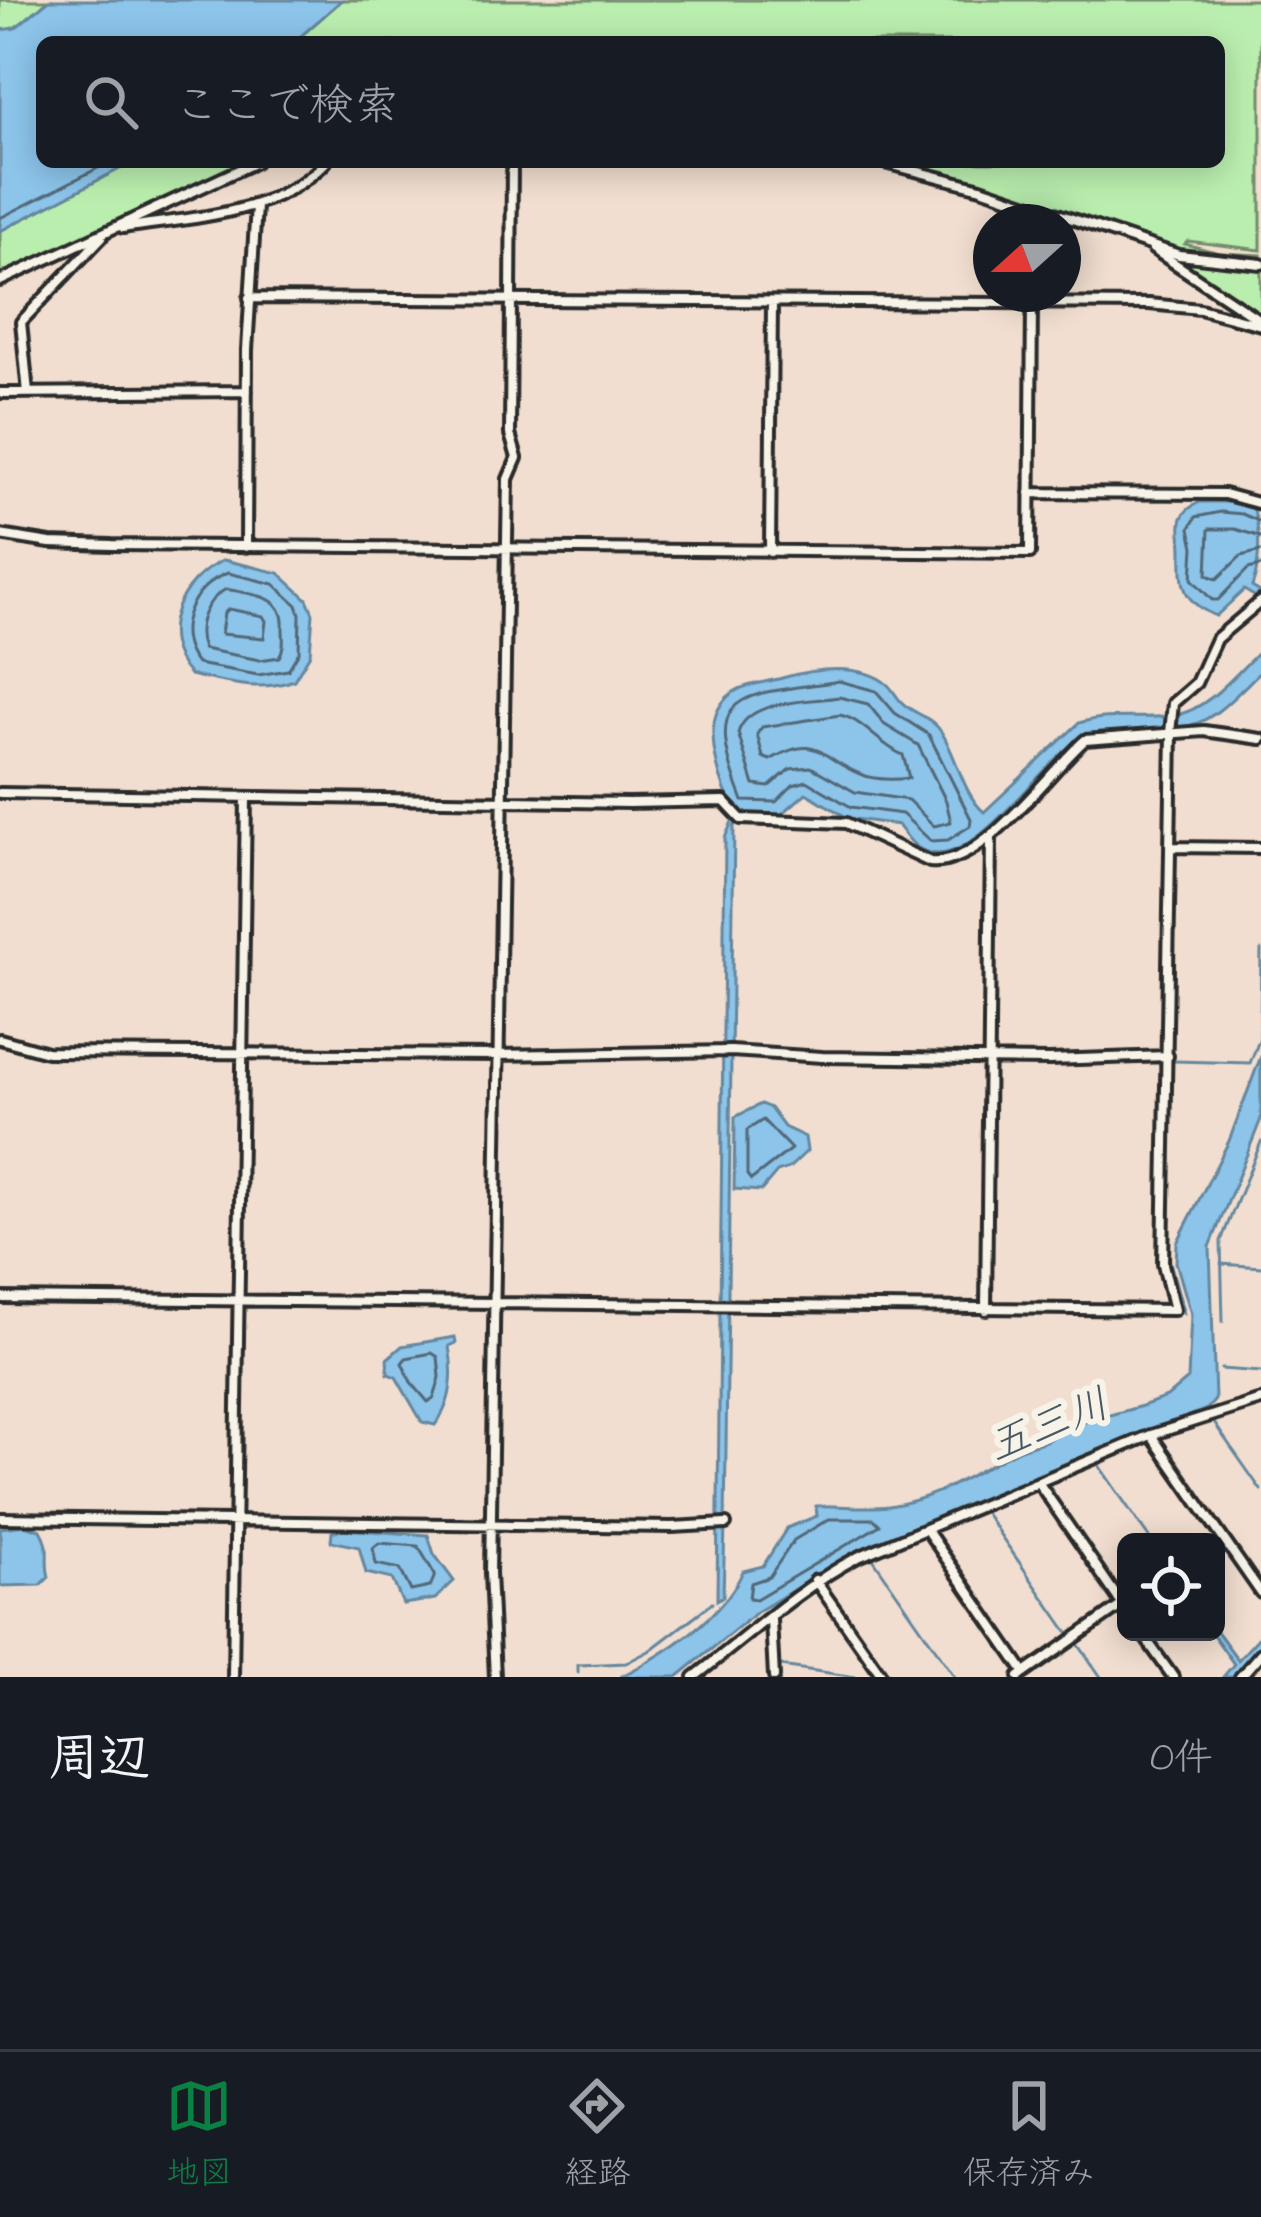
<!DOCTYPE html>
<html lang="ja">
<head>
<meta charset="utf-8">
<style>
  body { margin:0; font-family:"Architects Daughter","Klee One",sans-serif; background:#20242c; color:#f1f3f6 }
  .controls { position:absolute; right:36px; bottom:36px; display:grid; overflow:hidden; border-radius:18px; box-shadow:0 6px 30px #0003 }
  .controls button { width:108px; height:108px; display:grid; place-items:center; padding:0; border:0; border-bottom:3px solid #363941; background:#171b24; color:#f1f3f6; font:60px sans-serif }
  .compass { position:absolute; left:973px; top:204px; width:108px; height:108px; border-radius:50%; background:#171b24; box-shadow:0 6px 30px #0003; rotate:249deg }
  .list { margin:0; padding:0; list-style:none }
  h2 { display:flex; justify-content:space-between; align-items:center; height:156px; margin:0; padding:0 48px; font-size:51px }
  h2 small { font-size:39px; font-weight:400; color:#9ea1a6 }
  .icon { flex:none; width:66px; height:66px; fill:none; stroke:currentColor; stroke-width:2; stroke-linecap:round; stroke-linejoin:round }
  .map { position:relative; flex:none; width:1261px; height:1677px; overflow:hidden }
  .search { position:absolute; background:#171b24; box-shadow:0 6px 30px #0003; left:36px; right:36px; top:36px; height:132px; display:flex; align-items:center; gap:30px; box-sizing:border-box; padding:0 42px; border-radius:18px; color:#9ea1a6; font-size:45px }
  .sheet { height:372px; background:#171b24 }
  nav { display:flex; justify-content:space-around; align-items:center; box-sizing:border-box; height:168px; border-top:3px solid #363941; background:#171b24; font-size:33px; color:#9ea1a6 }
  nav a { display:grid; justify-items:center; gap:6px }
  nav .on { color:#0b8043 }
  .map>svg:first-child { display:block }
  .green { fill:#baeeae; stroke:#728c6c; stroke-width:3 }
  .water { fill:#8cc4ea; stroke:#65879e; stroke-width:3 }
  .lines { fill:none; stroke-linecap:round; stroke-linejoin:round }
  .shore { stroke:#526877; stroke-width:3 }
  .stream { stroke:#65879e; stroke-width:3 }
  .street-casing { stroke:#2b2b2b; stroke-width:16 }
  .street { stroke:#f7f3e8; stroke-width:8 }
  .labels { text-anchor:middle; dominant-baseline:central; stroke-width:12; stroke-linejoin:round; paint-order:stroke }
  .water-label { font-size:42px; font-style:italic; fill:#485964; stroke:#f7f3e8 }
</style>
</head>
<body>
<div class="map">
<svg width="1261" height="1677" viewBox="0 0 1261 1677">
  <rect width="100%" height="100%" fill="#f1ded0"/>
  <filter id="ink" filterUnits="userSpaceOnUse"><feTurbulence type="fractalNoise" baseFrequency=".00833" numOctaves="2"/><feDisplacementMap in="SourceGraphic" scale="24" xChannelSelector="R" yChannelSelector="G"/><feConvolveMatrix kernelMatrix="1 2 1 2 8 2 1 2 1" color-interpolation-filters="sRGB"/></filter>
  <g filter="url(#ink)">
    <path class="green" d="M0 0H49C34 11 19 32 0 30Z
      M342 0H1261V250L1188 241 1185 244 1219 253 1261 255V261L1178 252 981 184 899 162H1219V42H294Z
      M133 162H248L0 277V231Z
      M1182 259 1261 267V317L1180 263Z"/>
    <path class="water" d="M49 0H342L294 42H42V162H133L0 231V30L15 28Z
      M1200 502H1251C1261 526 1261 562 1252 587L1260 592 1256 597 1244 590 1216 616C1182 602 1181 585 1182 552 1182 528 1173 514 1200 502Z
      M224 560 279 573 307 599 313 613 310 654 294 680C261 693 224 682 190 675 153 635 179 580 224 560Z
      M1261 650V671C1207 723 1209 728 1132 732 1118 732 1098 730 1086 736 1043 755 976 873 924 851 913 847 905 834 898 825L848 818 806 793 782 814 743 815 734 826 725 1526 723 1596 717 1600 725 838 736 812C721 788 704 734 719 708 734 682 758 685 782 678 813 669 862 662 888 685 895 692 898 701 906 706 919 716 932 717 942 733 957 757 963 794 984 812L1079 723C1110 712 1144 721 1176 715 1209 709 1237 672 1261 650Z
      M1261 1056V1119L1210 1247 1215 1400 1207 1409 858 1551 757 1612 677 1677H620C665 1654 723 1617 743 1571L763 1566 787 1528 817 1516 816 1506C840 1505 864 1509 889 1506 937 1500 974 1472 1016 1451 1034 1442 1053 1446 1061 1424L1081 1423 1142 1406 1167 1397 1188 1379 1191 1314 1176 1262 1177 1243 1229 1141Z
      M761 1104 770 1108 784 1127 805 1137 807 1151 789 1168 777 1172 761 1191 734 1189 735 1117Z
      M455 1337 456 1343 449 1346C454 1373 453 1402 435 1425L422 1422 396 1377 388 1374 387 1359 402 1346Z
      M25 1525 41 1530C52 1548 44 1559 49 1577L41 1585 0 1586V1528Z
      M341 1529 428 1535 434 1554 454 1581 435 1599 403 1604 392 1579 366 1573 359 1547 331 1541 332 1532Z
      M1216 1630 1238 1660 1261 1635V1649L1236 1677H1223L1234 1664 1211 1632Z"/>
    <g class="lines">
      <path class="shore" d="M0 218 110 162
        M1261 522 1242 514 1221 512 1196 517 1190 528 1194 547 1192 579 1212 600H1218L1248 569 1261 566
        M1261 537 1235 529H1209L1207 575 1217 579 1241 556 1261 551
        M228 573 274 584 297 605 300 614 299 652 288 670 258 675 197 664C170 632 192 585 228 573Z
        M226 589C252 595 286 594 283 628 283 640 285 646 279 657L260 660 203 649C194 626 206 600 226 589Z
        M229 609 263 616 266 621 264 638 221 634 224 613Z
        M839 681 876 691 895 713 929 735 971 819 970 826 948 840 931 841 902 814 851 807 807 781 793 785 776 802 743 801C697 684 745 697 839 681Z
        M839 697 868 704 885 725 918 745 946 801 951 822 934 826 908 800 855 792 811 767 790 769 769 787 754 785 738 733C748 699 808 702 839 697Z
        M840 715C864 720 879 745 903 755L909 778C894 780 875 780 860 774 820 759 819 731 770 760L763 757 757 734 762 727Z
        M763 1120 791 1149 751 1180 747 1175V1130Z
        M432 1353 438 1357 440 1377 434 1398 428 1402 411 1382 402 1363 406 1358Z
        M829 1519H874L880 1525 756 1599 749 1598 751 1583 769 1577 794 1540Z
        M379 1543 418 1546 435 1575 430 1587 411 1591 400 1569 376 1564 373 1548Z"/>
      <path class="stream" d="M1227 738 1261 744
        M1174 843 1176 748
        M1174 851 1169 1258 1184 1314
        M1174 1061 1250 1063 1260 1038 1261 950
        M1221 1264 1261 1267
        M1223 1322 1221 1241 1261 1142
        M1221 1369 1261 1372
        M1212 1420 1261 1490
        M1098 1464 1152 1542
        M1045 1483 1149 1442
        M983 1510 1071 1637
        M933 1532 1035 1488
        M871 1556 955 1677
        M843 1570 924 1535
        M1078 1644 1101 1677
        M781 1666 856 1677
        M578 1672V1665L626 1663 649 1651 712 1603"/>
      <defs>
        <path id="street" d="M881 162 981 188 1179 255 1261 264
          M123 228C191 217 275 216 326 162
          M1153 249 1261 321
          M0 281 256 162
          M249 298 1149 304 1200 309 1261 325
          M0 393 247 391
          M28 393 21 322 102 237
          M1030 493 1224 494 1261 504
          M0 535 50 543 112 545 1030 553 1032 304
          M246 547 247 350 256 206
          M770 552 772 302
          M1170 733 1173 703 1196 683 1216 639 1261 601
          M0 793 629 803 724 801 741 819 846 823 930 862C983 868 1048 772 1085 740L1204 731 1261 739
          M1170 847 1261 848
          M0 1039 47 1052 497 1055 731 1051 822 1057 1049 1060 1168 1056
          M0 1298 1174 1310 1163 1264 1172 733
          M986 1310 991 836
          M1151 1435 1261 1593
          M1038 1482 1126 1610
          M0 1518 672 1527 726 1524
          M926 1529 1025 1673
          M815 1580 883 1677
          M771 1620 774 1677
          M1141 1632 1173 1677
          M233 1677 246 797
          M495 1677 490 1573 508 479 517 458 510 434 512 162
          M694 1677C748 1636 799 1588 858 1557L1151 1435 1261 1400
          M1019 1677 1125 1603
          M1240 1677 1261 1653"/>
      </defs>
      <use href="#street" class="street-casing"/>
      <use href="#street" class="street"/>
    </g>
  </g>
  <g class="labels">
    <g class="water-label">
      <text transform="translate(1049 1426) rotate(-22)">五三川</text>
    </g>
  </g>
</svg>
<div class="controls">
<button><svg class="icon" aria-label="locate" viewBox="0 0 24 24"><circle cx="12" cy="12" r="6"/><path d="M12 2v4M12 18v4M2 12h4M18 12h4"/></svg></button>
</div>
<svg class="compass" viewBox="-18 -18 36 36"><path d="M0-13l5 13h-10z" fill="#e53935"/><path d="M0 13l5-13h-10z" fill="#9ea1a6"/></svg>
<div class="search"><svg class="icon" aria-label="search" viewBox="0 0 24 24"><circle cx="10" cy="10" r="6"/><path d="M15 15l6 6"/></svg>ここで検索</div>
</div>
<section class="sheet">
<h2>周辺<small>0件</small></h2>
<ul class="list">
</ul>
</section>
<nav>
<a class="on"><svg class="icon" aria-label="map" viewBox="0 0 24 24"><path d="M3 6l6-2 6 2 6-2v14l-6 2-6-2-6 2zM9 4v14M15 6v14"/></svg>地図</a>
<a><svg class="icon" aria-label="directions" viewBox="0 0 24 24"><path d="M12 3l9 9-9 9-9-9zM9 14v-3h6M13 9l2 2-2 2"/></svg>経路</a>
<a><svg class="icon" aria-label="saved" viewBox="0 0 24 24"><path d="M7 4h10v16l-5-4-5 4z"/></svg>保存済み</a>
</nav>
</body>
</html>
